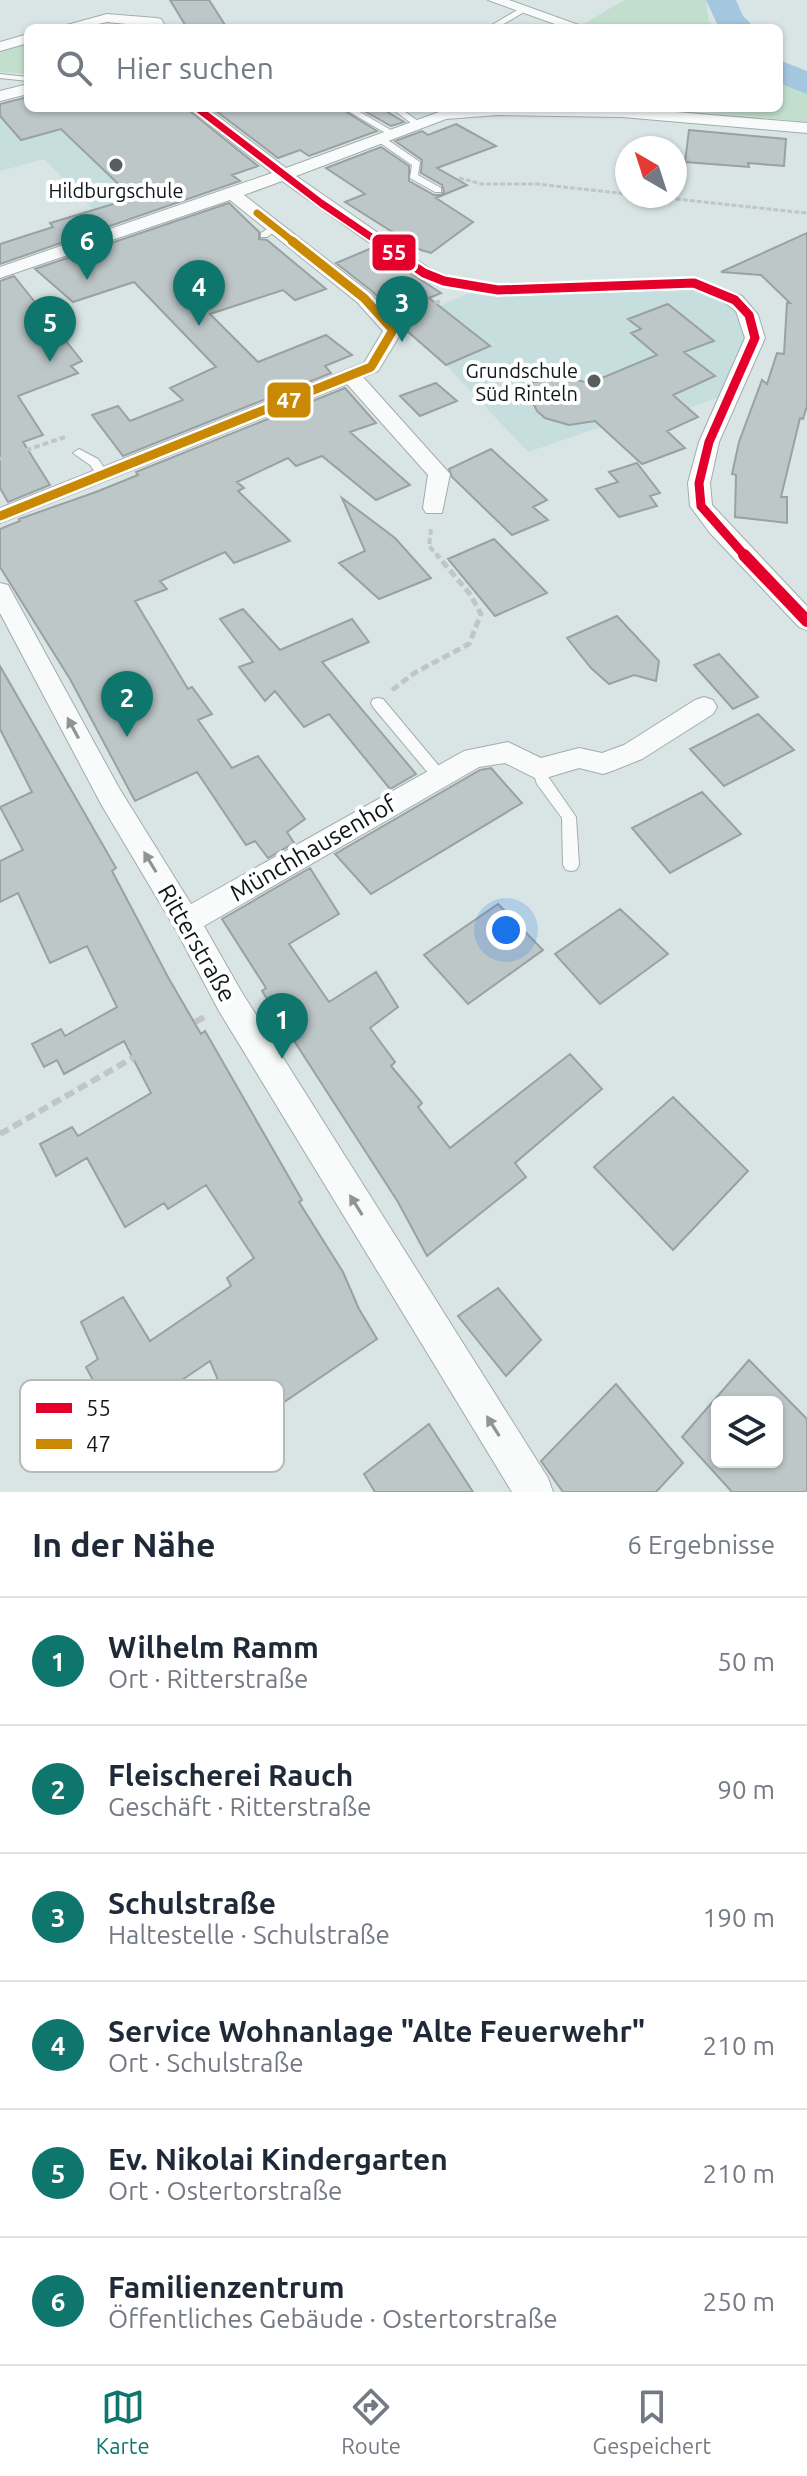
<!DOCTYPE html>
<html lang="de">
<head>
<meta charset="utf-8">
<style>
  body { margin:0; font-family:Ubuntu,sans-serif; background:#f6f6f7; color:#1f2937 }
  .controls { position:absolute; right:24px; bottom:24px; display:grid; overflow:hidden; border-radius:12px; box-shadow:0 2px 6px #0004 }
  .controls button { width:72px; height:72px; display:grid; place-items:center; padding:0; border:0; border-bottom:2px solid #e0e1e3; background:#fff; color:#1f2937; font:40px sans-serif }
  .compass { position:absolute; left:615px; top:136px; width:72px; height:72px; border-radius:50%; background:#fff; box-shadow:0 2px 6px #0004; rotate:321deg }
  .you { position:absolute; left:506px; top:930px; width:28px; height:28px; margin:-20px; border:6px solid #fff; border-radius:50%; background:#1a73e8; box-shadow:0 0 0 12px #1a73e833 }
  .badge { display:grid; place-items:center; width:52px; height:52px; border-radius:50%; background:#0f766e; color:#fff; font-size:26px; font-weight:700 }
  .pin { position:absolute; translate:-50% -66px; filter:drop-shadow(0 2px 4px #0008) }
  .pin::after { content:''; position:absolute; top:42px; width:28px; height:24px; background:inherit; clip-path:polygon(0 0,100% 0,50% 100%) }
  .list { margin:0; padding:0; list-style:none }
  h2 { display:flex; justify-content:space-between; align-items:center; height:104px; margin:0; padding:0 32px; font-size:34px }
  h2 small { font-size:26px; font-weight:400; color:#747a83 }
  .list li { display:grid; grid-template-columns:52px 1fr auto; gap:24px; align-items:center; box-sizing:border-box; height:128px; padding:0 32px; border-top:2px solid #e0e1e3 }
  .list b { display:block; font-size:30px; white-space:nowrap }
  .list p { margin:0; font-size:26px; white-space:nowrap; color:#747a83 }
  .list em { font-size:26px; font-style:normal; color:#747a83 }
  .icon { flex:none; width:44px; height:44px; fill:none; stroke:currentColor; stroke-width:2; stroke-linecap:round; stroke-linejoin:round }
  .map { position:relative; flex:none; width:807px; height:1492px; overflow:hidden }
  .search { position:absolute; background:#fff; box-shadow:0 2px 6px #0004; left:24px; right:24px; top:24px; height:88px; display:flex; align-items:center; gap:20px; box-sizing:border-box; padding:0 28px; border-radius:12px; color:#747a83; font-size:30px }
  .sheet { height:872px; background:#fff }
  nav { display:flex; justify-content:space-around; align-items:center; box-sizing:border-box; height:112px; border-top:2px solid #e0e1e3; background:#fff; font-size:22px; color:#747a83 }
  nav a { display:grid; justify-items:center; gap:4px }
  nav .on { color:#0f766e }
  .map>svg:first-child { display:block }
  .built { fill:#c7dede }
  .green { fill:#c2dfcd }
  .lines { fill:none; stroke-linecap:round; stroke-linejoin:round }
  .river { fill:#a4c6de; fill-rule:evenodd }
  .building { fill:#bec7c8; stroke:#99a1a2; stroke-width:2; fill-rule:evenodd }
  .lane-casing { stroke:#a3acac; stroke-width:2 }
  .street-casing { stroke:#a3acac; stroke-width:2 }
  .path-far3 { stroke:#c1c5c5; stroke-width:3; stroke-dasharray:5 2; stroke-linecap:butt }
  .path-far2 { stroke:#c1c5c5; stroke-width:4; stroke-dasharray:6 3; stroke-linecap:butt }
  .path-far1 { stroke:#c1c5c5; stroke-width:5; stroke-dasharray:8 4; stroke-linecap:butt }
  .path { stroke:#c1c5c5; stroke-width:6; stroke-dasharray:10 5; stroke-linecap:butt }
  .lane { fill:#f9fbfb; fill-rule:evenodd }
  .street { fill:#f9fbfb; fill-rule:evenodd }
  .bus-1-far2-casing { stroke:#fff; stroke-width:11 }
  .bus-1-far1-casing { stroke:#fff; stroke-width:14 }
  .bus-1-casing { stroke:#fff; stroke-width:18 }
  .bus-2-far1-casing { stroke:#fff; stroke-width:11 }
  .bus-2-casing { stroke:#fff; stroke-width:14 }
  .bus-1-far2 { stroke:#e4002b; stroke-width:7 }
  .bus-1-far1 { stroke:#e4002b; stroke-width:9 }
  .bus-1 { stroke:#e4002b; stroke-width:12 }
  .bus-2-far1 { stroke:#c98905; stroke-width:7 }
  .bus-2 { stroke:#c98905; stroke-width:9 }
  .oneway { fill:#909494 }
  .poi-dot { fill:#565f5f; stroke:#fff; stroke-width:3 }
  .labels { text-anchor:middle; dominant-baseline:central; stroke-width:8; stroke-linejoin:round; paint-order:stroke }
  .far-poi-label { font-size:20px; fill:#0f1717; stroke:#fff }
  .street-label { font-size:24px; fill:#0f1717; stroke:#fff }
  .key { fill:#fff; stroke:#b7b9b9; stroke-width:2 }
  .key-label { font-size:22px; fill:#0f1717 }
  .line-badge { stroke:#fff; stroke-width:3 }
  .badge-label { font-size:22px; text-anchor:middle; font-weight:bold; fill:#fff }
</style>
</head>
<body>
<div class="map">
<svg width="807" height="1492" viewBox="0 0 807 1492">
  <rect width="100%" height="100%" fill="#d9e5e5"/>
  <path class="built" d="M28 96V108L118 112 214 191 109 226 44 159 0 171V104Z
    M659 287 699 288 727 299 741 313 745 339 719 397 618 435 607 425 528 452 446 365 399 324 469 293 489 296Z"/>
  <path class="green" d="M624 0H706L709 22 717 28H590L582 25Z
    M28 40V74L0 72V48Z
    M779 85 807 87V122L675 109 779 108Z"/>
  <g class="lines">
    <path class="river" d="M706 0H736L743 16 755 28H719Z
      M779 60 807 71V94L779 83Z"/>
  </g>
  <path class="building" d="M170 0H209L225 25 187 28Z
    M28 97V108H186L258 166 232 175 240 181 0 264V244L53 227 50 223 133 198 61 129 21 140 0 116V104Z
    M212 108H340L377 131 309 156 300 150 278 158Z
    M359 108H381L404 122 391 126Z
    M456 124 496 146 437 168 467 185 436 198 473 222 431 253 421 250 345 202 365 194 326 168 381 147 409 166V181L434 195H441L444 192 442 185 421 173 422 160 395 141 422 131 428 135Z
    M689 130 786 139 784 166 748 163 749 167 685 162Z
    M229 203 259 232V239L267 240 326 289 295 300 283 290 210 314 258 362 326 335 352 355 325 366 331 373 123 456 92 415 118 406 130 421 183 400 170 388 216 367 134 282 73 302 35 269Z
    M807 233V406L803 419 800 418 781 497H787V523L735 517 736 475 732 474 739 442 762 380 767 384 777 353 784 354 787 303H790L761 275 721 272Z
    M372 248 441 293 429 298 490 346 446 365 406 330 398 319 400 318 373 292 336 263Z
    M14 276 82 361 71 366 78 373 18 396 43 435 23 442 50 485 8 502 0 488V281Z
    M668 304 714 341 684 352 715 376 673 395 698 417 667 431 685 448 642 464 595 421 569 425 545 418 537 411 533 403V382L567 378 590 383 657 355 631 333 641 329 628 319Z
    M436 383 457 401 420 416 400 396Z
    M345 388 376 423 350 432 410 485 376 500 322 456 296 466 288 458 237 482 244 488 238 491 290 541 234 563 225 552 160 581 167 589 135 601 188 689 192 687 212 714 198 720 232 768 258 756 305 819 287 832 294 843 268 858 255 841 246 845 197 772 135 801 70 679 0 567V529L20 521 19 519 96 492 138 475 136 472Z
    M491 449 547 500 533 507 548 520 512 535 452 477 449 469Z
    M637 463 660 493 650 496 657 506 619 517 596 489 618 482 609 472Z
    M342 498 395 538 431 578 379 599 339 563 365 551Z
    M494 539 547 593 495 616 448 559Z
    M243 609 280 650 352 619 369 642 322 662 416 774 390 789 329 714 304 727 275 691 265 701 239 667 253 662 220 619Z
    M617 616 659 661 656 681 634 675 609 684 591 668 567 638Z
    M719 654 758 697 733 709 694 665Z
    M0 666 116 868 112 871 169 979 201 1034 205 1031 302 1200 299 1202 343 1272 359 1309 377 1339 240 1432 210 1361 148 1403 137 1382 105 1403 86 1367 98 1359 81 1322 123 1297 150 1341 231 1286 227 1278 254 1258 206 1185 168 1209 164 1203 125 1227 87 1158 56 1176 40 1144 72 1127 78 1136 151 1093 124 1041 64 1074 57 1060 44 1067 32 1044 61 1029 65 1036 117 1007 87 946 50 963 18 893 0 902V861L23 850 0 807 32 792 0 729Z
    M758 714 794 750 724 786 690 749Z
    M491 768 522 803 371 894 335 854 480 770Z
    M702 792 741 834 670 873 632 828Z
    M310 868 339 914 289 944 329 1002 376 972 398 1007 370 1028 395 1062 391 1066 422 1103 418 1107 450 1148 570 1054 602 1089 515 1163 526 1177 427 1256 398 1202 262 991 266 988 222 919Z
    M498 904 543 950 468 1004 424 955Z
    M620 909 668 954 600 1004 555 954Z
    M673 1097 748 1171 673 1250 594 1167Z
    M498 1288 541 1340 506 1376 458 1316Z
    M749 1360 807 1419V1492H732L682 1437ZM717 1402H777V1462H717Z
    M616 1384 683 1463 656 1492H563L541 1461Z
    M429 1424 473 1492H375L364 1474Z"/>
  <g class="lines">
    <defs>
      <path id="lane" d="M522 7 529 9 497 28H487Z
        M0 74 28 77V81L0 78Z
        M343 108H353L396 133 389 135Z
        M391 108H400L422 124 415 126Z
        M376 136H382L420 162 418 175 441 188V192H435L410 178 412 165 376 140Z
        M272 226 280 228 267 237H261V233Z
        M79 449 98 459 109 475 107 478H99L90 465 73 453Z
        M378 698 383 699 444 772 446 776 444 780H434L373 707 371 703 373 699Z
        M539 763 544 765 549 778 576 817 579 865 576 870 571 871 566 870 563 865 562 818 537 784 532 769 534 765Z"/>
      <path id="street" d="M488 0H509L587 28H566Z
        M107 14 156 18 161 19 166 28 107 22 81 28H56Z
        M28 34V43L0 51V42Z
        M28 84V94L0 101V91Z
        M189 108H207L286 168 439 112 469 108H629L807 123V133L622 117 497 115 446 119 296 176 430 269 448 276 498 284 694 278 742 296 758 315 765 338 719 442 710 483 712 505 807 606V630L799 627 710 533 690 506 688 483 699 442 745 338 736 311 720 299 693 289 498 296 444 286 418 277 282 181 244 195 371 294 403 330 378 371 363 377 450 474 442 513H426L423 508 428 475 347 384 0 523V508L364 363 383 331 357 302 230 200 0 278V267L272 173Z
        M0 583 8 585 119 788 191 904 464 751 508 742 541 758 579 748 602 753 624 745 695 700 704 697 713 700 717 707 713 714 642 759 612 771 603 774 579 768 539 780 505 763 479 767 204 926 241 991 548 1478 553 1492H512L219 1011 176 930 101 804 0 613Z"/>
    </defs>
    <use href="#lane" class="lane-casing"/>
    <use href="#street" class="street-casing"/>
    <path class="path-far3" d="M459 178 482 184H537L627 194
      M648 196 807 213"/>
    <path class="path-far2" d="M409 313 440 301
      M0 459 65 437
      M431 529 429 546 439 557"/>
    <path class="path-far1" d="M392 690 416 672 469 644 481 614 470 594 437 555"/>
    <path class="path" d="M0 1134 204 1017"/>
    <use href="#lane" class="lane"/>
    <use href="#street" class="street"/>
    <defs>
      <path id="bus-1-far2" d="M197 108 321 203 380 243"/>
      <path id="bus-1-far1" d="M377 241 424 273 444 281 498 290 694 283 735 300 749 315 755 338 709 442 699 483 701 506 746 557"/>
      <path id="bus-1" d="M744 555 807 621"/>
      <path id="bus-2-far1" d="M257 213 295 243"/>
      <path id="bus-2" d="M0 516 371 367 393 330 364 298 292 241"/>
    </defs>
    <use href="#bus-1-far2" class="bus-1-far2-casing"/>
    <use href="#bus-1-far1" class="bus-1-far1-casing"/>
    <use href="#bus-1" class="bus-1-casing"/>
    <use href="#bus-2-far1" class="bus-2-far1-casing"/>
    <use href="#bus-2" class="bus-2-casing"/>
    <use href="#bus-1-far2" class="bus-1-far2"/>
    <use href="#bus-1-far1" class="bus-1-far1"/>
    <use href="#bus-1" class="bus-1"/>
    <use href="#bus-2-far1" class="bus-2-far1"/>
    <use href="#bus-2" class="bus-2"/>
  </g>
  <defs><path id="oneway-solid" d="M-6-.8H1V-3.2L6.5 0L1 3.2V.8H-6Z" transform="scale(2)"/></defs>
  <g class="oneway">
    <use href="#oneway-solid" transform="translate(73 728) rotate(-118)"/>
    <use href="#oneway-solid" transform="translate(150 862) rotate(-121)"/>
    <use href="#oneway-solid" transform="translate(356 1205) rotate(-122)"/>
    <use href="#oneway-solid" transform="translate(493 1426) rotate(-122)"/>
  </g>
  <g class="poi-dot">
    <circle cx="116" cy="165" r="8"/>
    <circle cx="594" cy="381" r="8"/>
  </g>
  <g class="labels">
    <g class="far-poi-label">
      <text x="116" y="190">Hildburgschule</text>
      <text x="578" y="370" text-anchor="end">Grundschule<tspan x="578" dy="23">Süd Rinteln</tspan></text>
    </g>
    <g class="street-label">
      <text transform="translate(313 848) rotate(-30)">Münchhausenhof</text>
      <text transform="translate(197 943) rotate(60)">Ritterstraße</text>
    </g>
  </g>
  <rect x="20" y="1380" width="264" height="92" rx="12" class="key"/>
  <rect x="36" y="1403" width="36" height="10" fill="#e4002b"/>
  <rect x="36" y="1439" width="36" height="10" fill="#c98905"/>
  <g class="key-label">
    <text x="86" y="1416">55</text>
    <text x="86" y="1452">47</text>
  </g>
  <g class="line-badge">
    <rect x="371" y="233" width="46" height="39" rx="8" fill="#e4002b"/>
    <rect x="266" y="381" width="46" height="38" rx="8" fill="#c98905"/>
  </g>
  <g class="badge-label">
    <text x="394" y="260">55</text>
    <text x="289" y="408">47</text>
  </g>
</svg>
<div class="controls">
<button><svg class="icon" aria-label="layers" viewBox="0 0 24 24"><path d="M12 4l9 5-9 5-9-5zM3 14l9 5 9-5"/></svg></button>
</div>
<svg class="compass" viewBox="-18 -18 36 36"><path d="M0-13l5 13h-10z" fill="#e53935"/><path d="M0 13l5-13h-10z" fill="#747a83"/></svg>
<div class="you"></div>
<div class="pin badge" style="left:282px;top:1059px">1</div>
<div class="pin badge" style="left:127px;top:737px">2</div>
<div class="pin badge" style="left:402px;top:342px">3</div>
<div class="pin badge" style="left:199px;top:326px">4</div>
<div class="pin badge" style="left:50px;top:362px">5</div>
<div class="pin badge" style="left:87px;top:280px">6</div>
<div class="search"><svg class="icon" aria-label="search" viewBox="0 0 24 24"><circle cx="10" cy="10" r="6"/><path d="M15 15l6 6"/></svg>Hier suchen</div>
</div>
<section class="sheet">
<h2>In der Nähe<small>6 Ergebnisse</small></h2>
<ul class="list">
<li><span class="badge">1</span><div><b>Wilhelm Ramm</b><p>Ort · Ritterstraße</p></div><em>50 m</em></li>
<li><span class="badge">2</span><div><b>Fleischerei Rauch</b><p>Geschäft · Ritterstraße</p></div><em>90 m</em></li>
<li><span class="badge">3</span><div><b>Schulstraße</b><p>Haltestelle · Schulstraße</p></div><em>190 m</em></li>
<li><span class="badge">4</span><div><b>Service Wohnanlage &quot;Alte Feuerwehr&quot;</b><p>Ort · Schulstraße</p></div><em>210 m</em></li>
<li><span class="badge">5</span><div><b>Ev. Nikolai Kindergarten</b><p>Ort · Ostertorstraße</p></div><em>210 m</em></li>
<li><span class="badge">6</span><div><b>Familienzentrum</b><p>Öffentliches Gebäude · Ostertorstraße</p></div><em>250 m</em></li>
</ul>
</section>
<nav>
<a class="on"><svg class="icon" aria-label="map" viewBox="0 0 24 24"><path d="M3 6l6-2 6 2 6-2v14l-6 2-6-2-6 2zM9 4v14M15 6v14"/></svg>Karte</a>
<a><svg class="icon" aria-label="directions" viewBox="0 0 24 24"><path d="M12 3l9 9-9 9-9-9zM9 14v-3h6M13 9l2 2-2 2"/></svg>Route</a>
<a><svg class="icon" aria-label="saved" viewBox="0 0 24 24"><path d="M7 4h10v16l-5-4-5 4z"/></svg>Gespeichert</a>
</nav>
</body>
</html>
